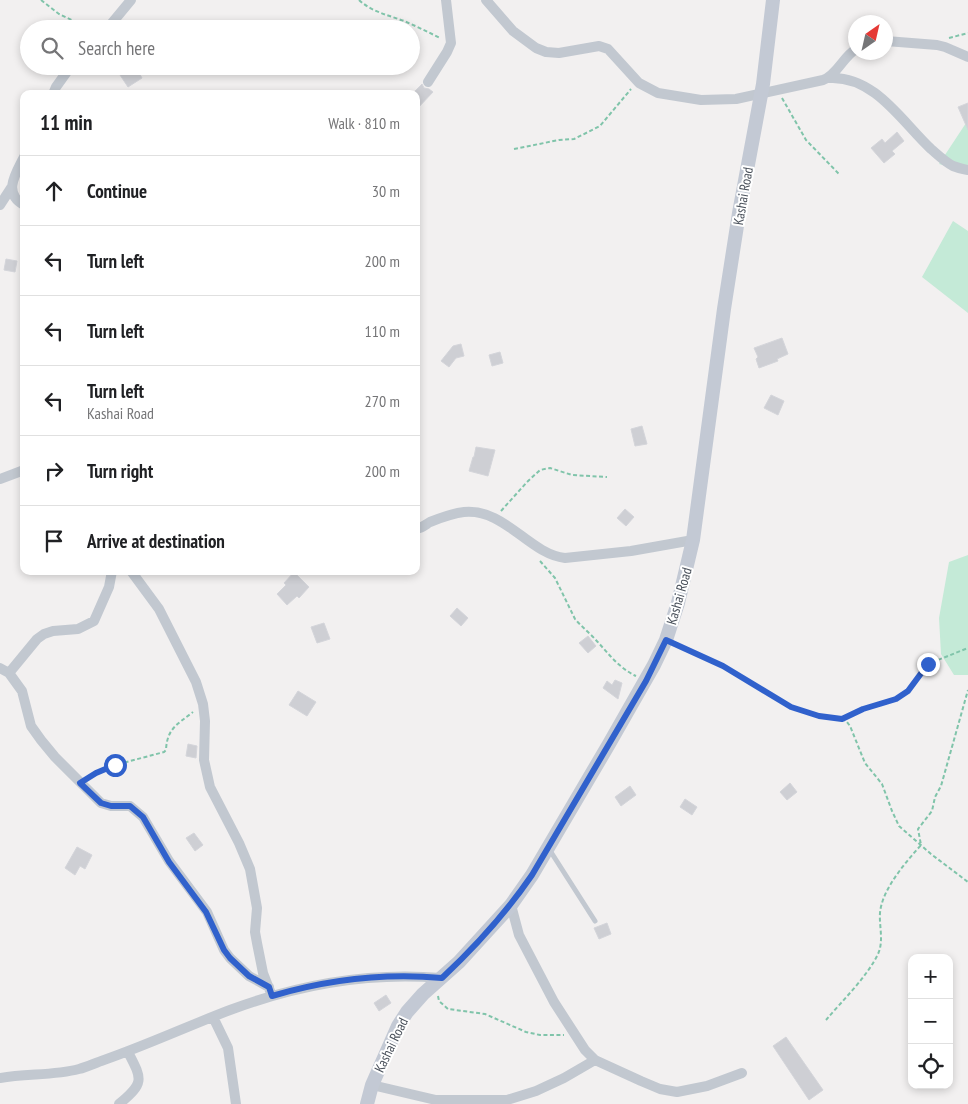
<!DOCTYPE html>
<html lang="en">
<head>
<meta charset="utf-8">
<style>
  body { margin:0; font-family:"PT Sans Narrow",sans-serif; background:#f2f2f2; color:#202124 }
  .controls { position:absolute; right:15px; bottom:15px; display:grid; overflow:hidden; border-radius:10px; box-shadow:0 2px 8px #0003 }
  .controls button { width:45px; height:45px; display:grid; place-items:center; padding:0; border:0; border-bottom:1px solid #e0e0e0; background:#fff; color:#202124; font:25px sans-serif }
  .compass { position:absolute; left:848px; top:15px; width:45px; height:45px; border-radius:50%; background:#fff; box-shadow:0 2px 8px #0003; rotate:34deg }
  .stop { position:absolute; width:15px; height:15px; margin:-11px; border:4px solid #3061cc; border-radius:50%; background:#fff }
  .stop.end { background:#3061cc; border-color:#fff; box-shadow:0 1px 5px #0008 }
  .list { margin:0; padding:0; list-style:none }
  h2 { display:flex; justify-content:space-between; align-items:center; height:65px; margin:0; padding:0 20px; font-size:21px }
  h2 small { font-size:16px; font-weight:400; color:#757577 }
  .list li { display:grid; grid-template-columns:32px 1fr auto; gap:15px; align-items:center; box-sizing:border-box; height:70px; padding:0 20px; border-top:1px solid #e0e0e0 }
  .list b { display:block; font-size:19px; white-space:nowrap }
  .list p { margin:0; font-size:16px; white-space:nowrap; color:#757577 }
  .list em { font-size:16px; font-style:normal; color:#757577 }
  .icon { flex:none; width:28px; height:28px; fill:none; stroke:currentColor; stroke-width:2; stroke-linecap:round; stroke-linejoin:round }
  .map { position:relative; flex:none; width:968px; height:1104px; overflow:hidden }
  .search { position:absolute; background:#fff; box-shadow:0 2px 8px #0003; left:20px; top:20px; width:400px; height:55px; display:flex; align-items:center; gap:12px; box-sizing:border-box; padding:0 18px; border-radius:28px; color:#757577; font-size:19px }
  .panel { position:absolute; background:#fff; box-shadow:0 2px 8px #0003; left:20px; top:90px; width:400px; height:485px; border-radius:10px }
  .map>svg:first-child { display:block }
  .green { fill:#c4ead7 }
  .building { fill:#cecfd4; stroke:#d4d5da }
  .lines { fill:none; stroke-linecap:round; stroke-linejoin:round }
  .path { stroke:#80c4aa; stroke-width:2; stroke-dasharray:4 2.5; stroke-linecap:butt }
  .lane { stroke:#c2c8d0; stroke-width:5 }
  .street { stroke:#c2c8d0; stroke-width:10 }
  .secondary { stroke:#c3c9d4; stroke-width:14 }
  .route { stroke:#3061cc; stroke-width:6 }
  .labels { text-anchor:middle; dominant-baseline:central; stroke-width:4; stroke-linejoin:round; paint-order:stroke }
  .street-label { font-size:14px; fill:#4a515b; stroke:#fff }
</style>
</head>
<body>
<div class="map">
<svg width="968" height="1104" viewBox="0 0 968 1104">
  <rect width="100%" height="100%" fill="#f2f0f0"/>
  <path class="green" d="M968 120V172L939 164Z
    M953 221 968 231V313L922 277Z
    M968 555V675H954L941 654 939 618 949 562Z"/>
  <path class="building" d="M135 66 142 78 128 87 120 75Z
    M422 84 424 88 429 89 433 92 416 110 415 91Z
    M968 103V130L958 107Z
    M897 132 904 141 892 151 895 154 884 163 871 148 882 139 885 143Z
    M6 259 17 261 15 272 4 270Z
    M782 338 788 354 777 359 778 361 759 368 756 359 758 357 754 348Z
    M461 344 464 356 456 358 449 367 441 361 453 346Z
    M500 352 503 363 492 366 489 355Z
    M771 395 784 401 778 415 764 408Z
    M642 426 647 444 635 446 631 429Z
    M476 447 495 450 488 476 469 471 473 457H474Z
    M625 509 634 517 626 526 617 518Z
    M294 572 309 587 299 598 297 596 287 605 277 594 286 585 284 583Z
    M457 608 468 618 461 626 450 616Z
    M324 623 330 639 317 643 311 627Z
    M588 636 596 646 588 653 579 643Z
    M615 680 622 683 618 699 603 688 607 681 612 685Z
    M298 691 316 702 307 716 289 705Z
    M188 744 197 746 196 758 186 756Z
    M790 783 797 792 787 800 780 792Z
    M630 786 636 795 621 806 615 797Z
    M685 799 697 807 692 815 680 807Z
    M194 833 203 845 195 851 186 838Z
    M77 847 92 855 85 869 80 866 75 875 65 868Z
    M607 923 611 934 599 939 594 928Z
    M386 995 391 1003 379 1011 374 1003Z
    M786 1037 823 1090 809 1100 773 1046Z"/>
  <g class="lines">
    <path class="path" d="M41 0 59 14 91 29
      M359 0C372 12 388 15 404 21 416 26 428 32 440 38
      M949 38 968 33
      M782 98 806 140 839 174
      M514 149 559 140 574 139 600 126 631 89
      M501 511 527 482 540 470 550 468 572 475 607 477
      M540 561 555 578 575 619C579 624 584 628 589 633 605 648 615 666 636 676
      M677 645 723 666 791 707 819 716 842 719 847 722 850 726 865 763 882 784 892 811 899 826 931 854 968 882
      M842 719 863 709 896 699 909 691 928 664 968 648
      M89 778 115 765 164 752 166 750C167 728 178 724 193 712
      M438 996 439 1001 448 1009 485 1014 526 1032 540 1035H564
      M826 1020C842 1001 867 977 878 954 884 941 879 926 880 913 882 889 906 862 921 845L918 829 932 811 935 797 941 786 968 690"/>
    <path class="lane" d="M549 849 595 921"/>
    <path class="street" d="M486 0 513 31 536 48 546 52 559 53 599 46 608 49 639 83 658 93 701 100 736 99 823 80C837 75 843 57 856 49
      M107 29 131 0
      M886 41 937 45 945 47 968 57
      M830 78C875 76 902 122 931 149 938 155 945 162 953 166 958 168 963 169 968 170
      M428 82 447 52 451 43 446 0
      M53 94 56 87 71 66
      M24 157C16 173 2 193 24 205
      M0 205 11 188
      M0 479 24 470
      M416 529C422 528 425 525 430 522 440 518 453 513 464 512 505 508 529 554 565 558L631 551 693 540
      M131 571 159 609 196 682 203 704 205 721 204 760 210 787 239 843 250 869 257 908 255 932 257 943 263 973 272 996
      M0 668 9 673 22 691 31 726 41 740 55 757 101 803 111 806H130L143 817 169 861 207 912 224 950 230 958 249 976 269 987
      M9 673 37 639 44 634 53 631 78 629 94 621 109 587 112 571
      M511 905 519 935 554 1002 585 1050 595 1060 641 1081 660 1089 677 1092 707 1086 742 1073
      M213 1017 228 1048 236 1104
      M0 1078C26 1073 53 1076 79 1069 87 1067 95 1063 104 1060 147 1045 188 1026 230 1010 297 985 370 972 441 978
      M372 1085 436 1100H507L536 1091 564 1078 595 1060
      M119 1104C145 1083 142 1079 128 1052"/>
    <path class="secondary" d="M367 1104 372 1085 398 1026 407 1012 423 994 459 962 511 905 532 875 609 744 654 665 666 640 678 603 693 540 724 309 739 213 763 84 773 0"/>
  </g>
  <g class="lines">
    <path class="route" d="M115 765 96 773 80 783 101 803 111 806H130L143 817 169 862 206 912 224 950 230 958 249 976 269 987 272 996C326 980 386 973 442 978 475 947 506 913 532 875L646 681 666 640 723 666 791 707 819 716 842 719 863 709 896 699 908 691 928 664"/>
  </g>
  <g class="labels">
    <g class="street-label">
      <text transform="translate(743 196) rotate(-80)">Kashai Road</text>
      <text transform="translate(679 596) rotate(-74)">Kashai Road</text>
      <text transform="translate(391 1045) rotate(-64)">Kashai Road</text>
    </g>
  </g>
</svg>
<div class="controls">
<button>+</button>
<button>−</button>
<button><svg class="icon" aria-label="locate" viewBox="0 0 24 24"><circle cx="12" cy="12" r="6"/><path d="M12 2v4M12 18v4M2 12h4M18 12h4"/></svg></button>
</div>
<svg class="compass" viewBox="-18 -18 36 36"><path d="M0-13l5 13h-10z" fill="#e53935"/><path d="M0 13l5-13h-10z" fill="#757577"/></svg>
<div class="stop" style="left:115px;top:765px"></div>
<div class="stop end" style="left:928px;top:664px"></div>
<div class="search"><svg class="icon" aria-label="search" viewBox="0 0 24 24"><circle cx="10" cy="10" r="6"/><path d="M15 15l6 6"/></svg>Search here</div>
<section class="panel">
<h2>11 min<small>Walk · 810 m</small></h2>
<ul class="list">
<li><svg class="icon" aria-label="ahead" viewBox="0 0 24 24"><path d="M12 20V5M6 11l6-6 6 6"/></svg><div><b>Continue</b></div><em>30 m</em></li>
<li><svg class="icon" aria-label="left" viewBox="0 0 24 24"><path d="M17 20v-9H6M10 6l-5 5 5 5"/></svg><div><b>Turn left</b></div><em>200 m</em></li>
<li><svg class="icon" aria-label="left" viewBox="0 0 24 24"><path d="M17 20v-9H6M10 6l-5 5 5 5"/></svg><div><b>Turn left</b></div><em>110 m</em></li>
<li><svg class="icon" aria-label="left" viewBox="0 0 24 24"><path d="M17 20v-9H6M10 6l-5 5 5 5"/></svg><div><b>Turn left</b><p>Kashai Road</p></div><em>270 m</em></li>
<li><svg class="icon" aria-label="right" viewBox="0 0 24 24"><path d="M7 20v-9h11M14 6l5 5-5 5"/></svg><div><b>Turn right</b></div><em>200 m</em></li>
<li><svg class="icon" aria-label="arrive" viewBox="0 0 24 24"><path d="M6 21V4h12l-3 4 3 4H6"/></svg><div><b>Arrive at destination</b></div></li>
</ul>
</section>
</div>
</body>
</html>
